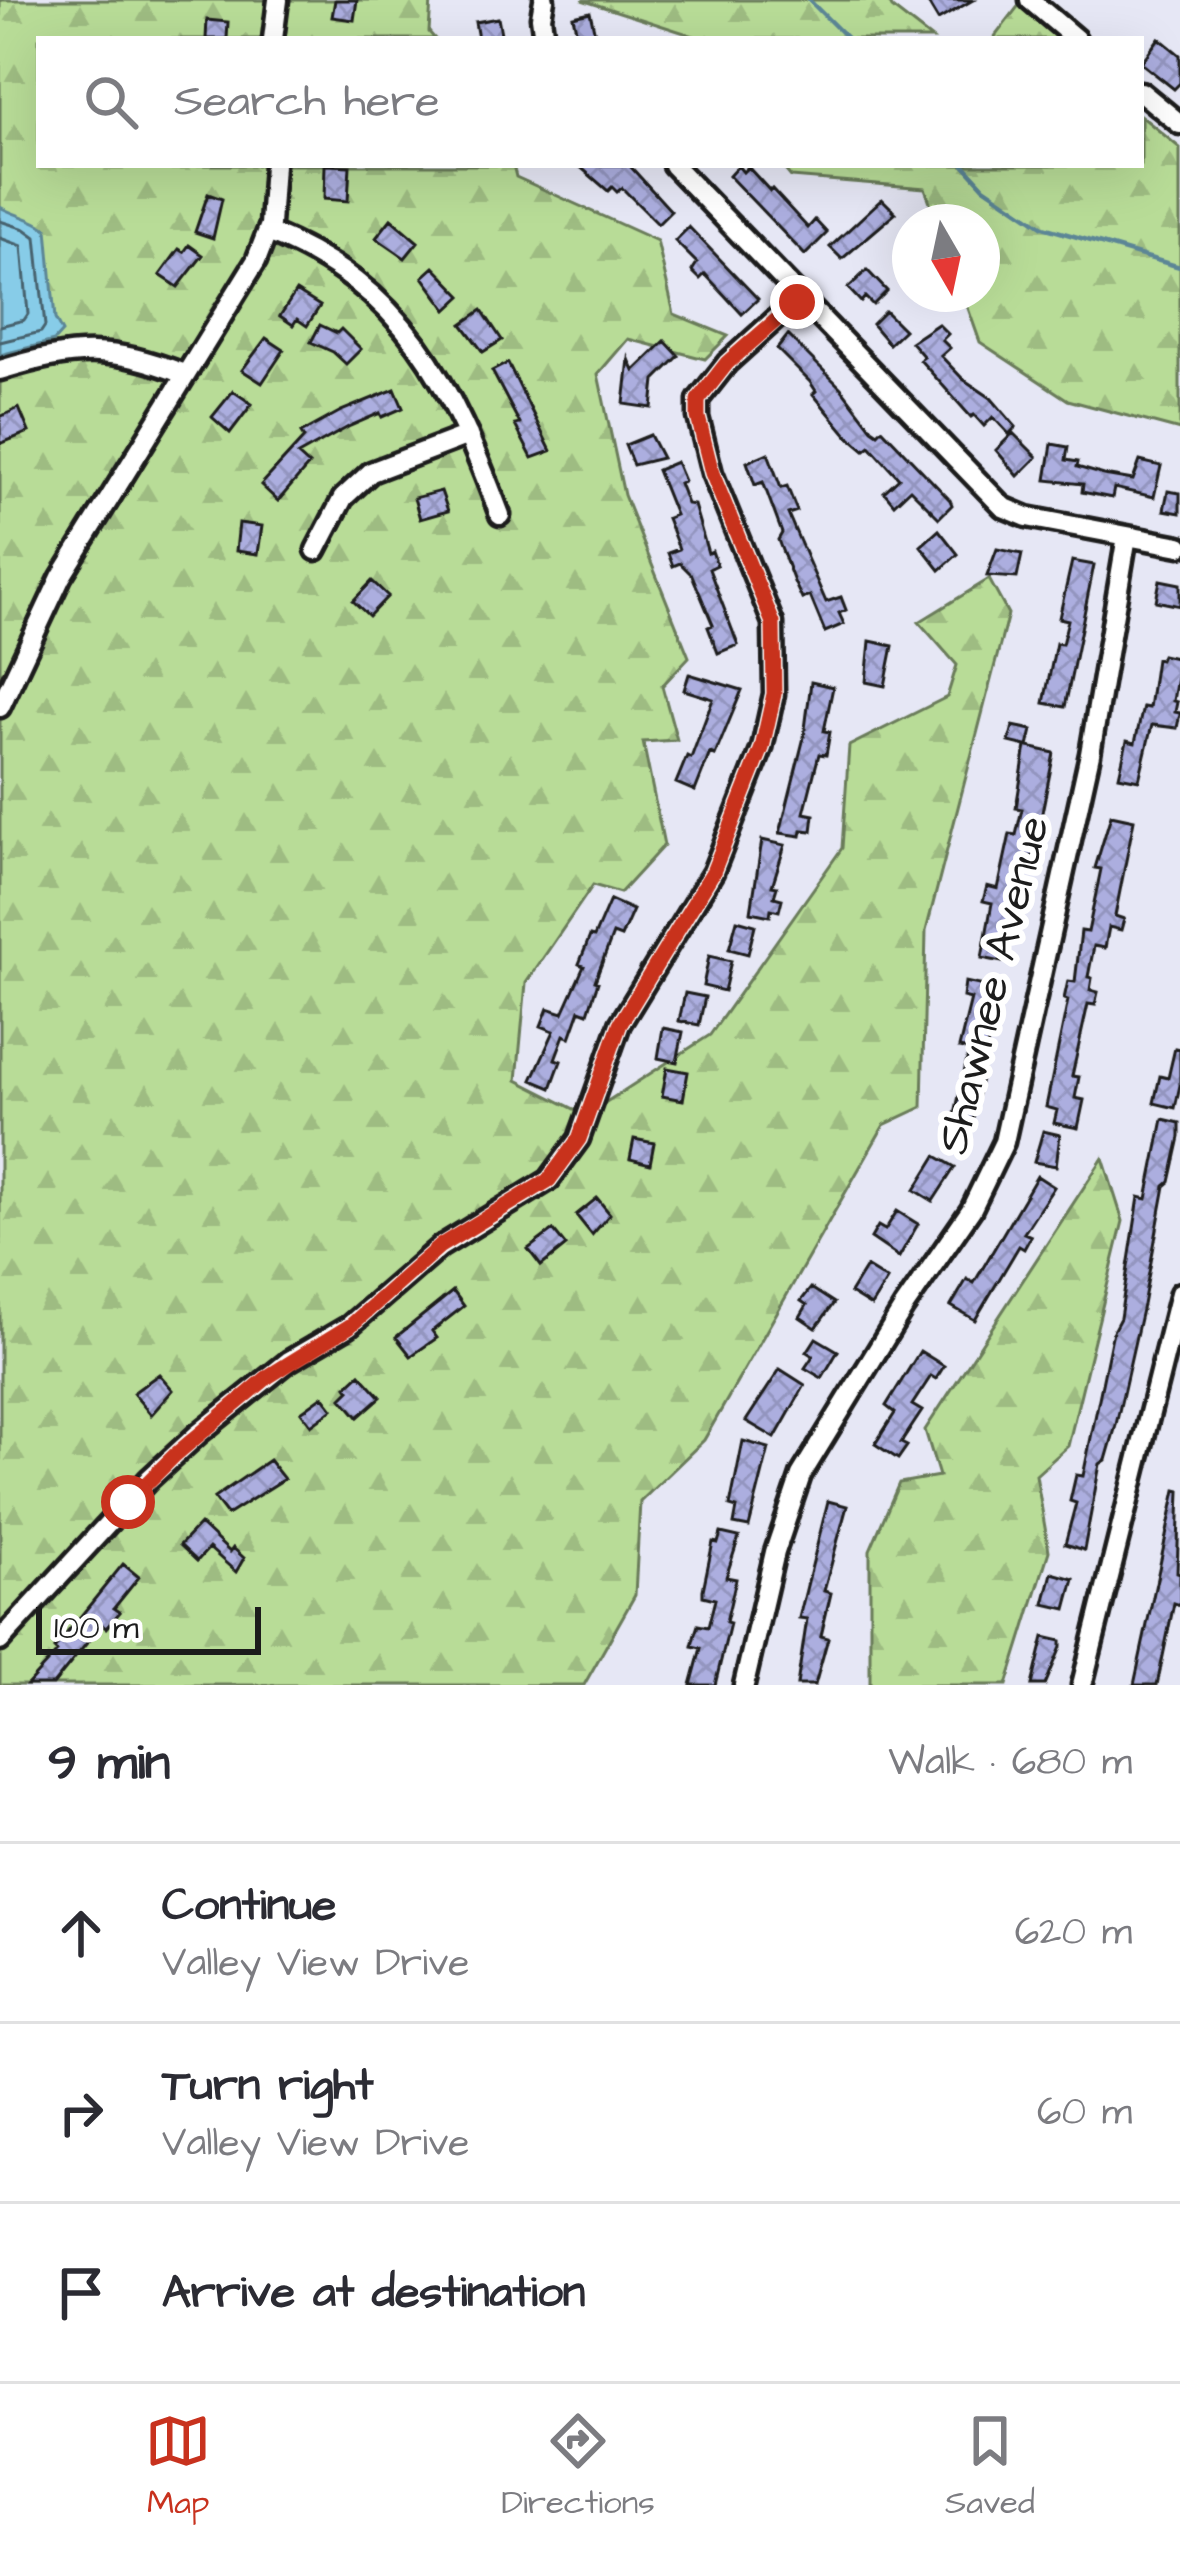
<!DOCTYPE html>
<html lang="en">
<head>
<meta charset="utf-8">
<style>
  body { margin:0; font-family:"Architects Daughter",sans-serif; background:#f7f7f7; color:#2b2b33 }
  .compass { position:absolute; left:892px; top:204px; width:108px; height:108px; border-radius:50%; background:#fff; box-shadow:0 12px 48px #0002; rotate:171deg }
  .scale { position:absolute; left:36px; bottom:30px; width:225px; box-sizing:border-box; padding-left:12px; border:6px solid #1c1c1c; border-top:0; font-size:33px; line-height:42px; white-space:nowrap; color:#1c1c1c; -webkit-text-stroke:9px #fff; paint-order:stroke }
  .stop { position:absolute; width:36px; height:36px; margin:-27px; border:9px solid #c8321e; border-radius:50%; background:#fff }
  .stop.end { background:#c8321e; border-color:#fff; box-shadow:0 3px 12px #0008 }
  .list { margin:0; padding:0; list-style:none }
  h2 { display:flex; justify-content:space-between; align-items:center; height:156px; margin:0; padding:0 48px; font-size:51px }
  h2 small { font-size:39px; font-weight:400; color:#7c7c81 }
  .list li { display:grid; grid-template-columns:78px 1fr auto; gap:36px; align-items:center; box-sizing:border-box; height:180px; padding:0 48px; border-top:3px solid #e1e1e2 }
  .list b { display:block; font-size:45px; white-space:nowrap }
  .list p { margin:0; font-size:39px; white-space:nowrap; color:#7c7c81 }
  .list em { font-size:39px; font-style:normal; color:#7c7c81 }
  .icon { flex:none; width:66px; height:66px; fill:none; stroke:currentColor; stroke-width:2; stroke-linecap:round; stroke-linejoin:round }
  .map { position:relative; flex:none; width:1180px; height:1685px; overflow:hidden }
  .search { position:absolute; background:#fff; box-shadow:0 12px 48px #0002; left:36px; right:36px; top:36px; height:132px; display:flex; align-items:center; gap:30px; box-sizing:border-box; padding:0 42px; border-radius:0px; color:#7c7c81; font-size:45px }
  .sheet { height:696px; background:#fff }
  nav { display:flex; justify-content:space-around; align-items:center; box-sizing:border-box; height:168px; border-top:3px solid #e1e1e2; background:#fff; font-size:33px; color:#7c7c81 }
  nav a { display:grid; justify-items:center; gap:6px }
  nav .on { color:#c8321e }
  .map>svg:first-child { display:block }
  .forest { fill:url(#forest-firs); stroke:#6a7c5a; stroke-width:3 }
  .water { fill:#87cce8; stroke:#5c8696; stroke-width:3 }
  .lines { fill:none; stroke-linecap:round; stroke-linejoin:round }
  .shore { stroke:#47626e; stroke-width:3 }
  .stream { stroke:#5c8696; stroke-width:4.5 }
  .building { fill:url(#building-cross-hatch); stroke:#1c1c1c; stroke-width:3 }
  .minor-casing { stroke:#1c1c1c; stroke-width:27 }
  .minor { stroke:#fff; stroke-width:18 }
  .route { stroke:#c8321e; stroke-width:15 }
  .labels { text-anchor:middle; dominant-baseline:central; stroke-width:12; stroke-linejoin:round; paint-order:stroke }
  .street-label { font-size:45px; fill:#1c1c1c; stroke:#fff }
</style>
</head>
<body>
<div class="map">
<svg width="1180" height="1685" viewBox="0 0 1180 1685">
  <defs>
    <pattern id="forest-firs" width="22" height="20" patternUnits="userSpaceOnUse" patternTransform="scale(3)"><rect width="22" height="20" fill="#b8dc97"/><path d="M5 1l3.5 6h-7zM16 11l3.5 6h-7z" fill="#9ebc82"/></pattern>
    <pattern id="building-cross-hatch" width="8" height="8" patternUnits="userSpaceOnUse" patternTransform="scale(3)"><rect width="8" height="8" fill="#acaedf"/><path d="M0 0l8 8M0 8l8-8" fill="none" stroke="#9395bf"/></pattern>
  </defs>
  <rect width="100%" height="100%" fill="#e6e7f5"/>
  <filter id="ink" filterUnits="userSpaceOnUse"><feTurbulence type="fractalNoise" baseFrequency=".00833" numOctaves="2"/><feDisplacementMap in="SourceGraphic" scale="24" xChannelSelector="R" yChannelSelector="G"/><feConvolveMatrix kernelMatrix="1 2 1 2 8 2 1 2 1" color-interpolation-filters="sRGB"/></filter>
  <g filter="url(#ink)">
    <path class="forest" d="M0 0H431L429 32 435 39H39V165H513L516 177 657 241 674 314 728 336 705 359 628 339 598 374 624 495 689 657 662 686 677 740 643 742 664 845 620 893 593 885 526 983 517 1080 586 1115 710 1035 842 848 849 746 947 697 957 665 919 622 989 579 1008 614 926 931 922 1107 884 1125 704 1440 640 1502 635 1595 584 1685H0Z
      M582 0H888L892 8 932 39H703Z
      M1023 0 1078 39H993Z
      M1141 116 1180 148V430L1068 400 980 342 963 294H982V222H937L925 188 791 177 781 165H1141Z
      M1103 1158 1123 1221 1068 1446 1036 1475 1049 1551 1007 1685H870V1550L899 1483 939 1476 925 1430Z"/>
    <path class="water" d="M0 207C16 216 32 218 47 229L55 319 62 332 54 341 0 355Z"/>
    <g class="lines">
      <path class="shore" d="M0 221 25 229 36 237 45 326 41 332 0 342
        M0 238 22 246 28 314 24 320 0 326"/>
      <path class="stream" d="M809 0 848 39
        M964 165 984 187 1043 227 1180 267"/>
    </g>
    <path class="building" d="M335 0H357L354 20 332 17Z
      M926 0H973L938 20Z
      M590 12 595 34 578 39 573 16Z
      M498 18 502 39H478L475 22Z
      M207 20 228 22 227 39H206Z
      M1159 38 1180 55V83L1174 89 1141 63Z
      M325 165 350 166 348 201 324 199Z
      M578 165H629L671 211 658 224 622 188 617 192 612 187 608 191Z
      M738 166 743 172 748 167 770 191 772 189 808 228 815 220 827 233 805 255 729 176Z
      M208 194 222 199 213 238 195 232Z
      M882 199 896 213 842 259 830 247Z
      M391 219 418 242 405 258 376 238Z
      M689 227 758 299 742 314 705 274 700 279 692 271 697 263 675 241Z
      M189 245 203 255 178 287 160 275 179 249 184 252Z
      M434 267 462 296 447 310 423 277Z
      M867 270 887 291 873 305 865 297 861 302 848 288Z
      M296 291 320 306 307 326 297 319 293 325 280 316Z
      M482 310 502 340 483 352 462 324Z
      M885 311 904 330 889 344 872 324Z
      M938 324 948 334 942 340 950 348 941 356 963 379 991 398 1016 427 1009 434 993 417 984 426 974 415 971 417 920 360 924 357 911 342Z
      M320 325 337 333 341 329 361 349 346 364 333 352 311 342Z
      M788 335 841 388 872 429 878 433 882 429 950 500 952 505 939 518 910 489 894 504 884 492 899 478 870 446 865 450 847 435 813 394 816 391 810 382 777 349Z
      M266 338 284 350 262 383 242 370Z
      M665 341 679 356 655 380 652 408 624 404 629 359 634 371Z
      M508 363 551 451 532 458 515 425 520 424 492 371Z
      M395 389 403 408 382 417 380 413 350 426 298 455 309 465 278 501 261 485 304 438 301 433 341 411Z
      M233 391 252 404 230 433 212 417Z
      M19 408 29 432 0 444V417Z
      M1013 433 1037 457 1018 476 996 450Z
      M650 435 662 458 633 465 625 445Z
      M1052 444 1068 447 1066 460 1078 462 1077 467 1104 475 1133 480 1140 461 1161 466 1154 497 1114 488 1112 498 1082 492 1083 484 1046 480Z
      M768 453 781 488 787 486 797 511 788 514 826 602 841 597 846 610 839 613 844 624 825 632 810 596 802 599 794 582 778 540 782 533 763 482 755 485 747 462Z
      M676 462 684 481 679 483 687 504 694 505 708 553 712 551 717 565 709 569 738 645 718 653 708 627 713 625 692 575 680 563 673 566 668 553 679 549 667 518 675 515 657 470Z
      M441 491 448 511 420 519 414 498Z
      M1168 491 1180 493V513L1164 510Z
      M239 523 262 526 258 554 236 551Z
      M939 530 958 554 940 570 921 546Z
      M997 549 1022 554 1017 578 987 576Z
      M1072 561 1094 565 1065 707 1044 703 1056 643 1062 644 1068 620 1059 618Z
      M1160 580 1180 584V606L1156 601Z
      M372 581 388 596 369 616 353 601Z
      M870 641 893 646 885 686 866 682Z
      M1162 655 1180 659 1173 701 1177 702 1175 712 1180 713 1177 728 1152 725 1139 780 1119 776 1127 741 1135 743 1143 707 1149 708 1156 659 1160 660Z
      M689 674 742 690 715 755 710 753 695 791 676 783 687 756 691 758 713 699 684 690Z
      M811 682 833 687 824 731 830 732 826 755 819 754 804 813 814 815 812 831 802 830 801 836 780 833 804 737Z
      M1013 726 1032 730 1028 747 1054 753 1033 857 1027 856 1022 878 1013 943 1006 942 1002 962 982 958 992 903 983 901 987 886 998 889 1010 834 1016 835 1022 809 1016 808 1026 746 1009 742Z
      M1111 815 1134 820 1115 916 1124 919 1121 930 1109 927 1105 948 1094 946 1088 977 1092 978 1090 990 1098 992 1095 1005 1088 1004 1072 1076 1079 1077 1075 1098 1084 1100 1078 1128 1054 1123 1057 1110 1046 1107 1068 1000 1064 999 1068 981 1075 982 1081 931 1088 932 1101 869 1095 868Z
      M762 840 785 845 772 886 777 887 774 897 782 899 779 911 771 909 770 916 751 912Z
      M610 900 633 910 621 937 613 934 595 981 598 982 588 1013 580 1010 570 1038 564 1035 555 1059 561 1061 551 1088 532 1080 554 1031 541 1026 548 1008 563 1013 584 966 579 964 590 936 594 937Z
      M737 920 755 925 748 954 729 949Z
      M709 956 731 961 724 991 703 986Z
      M965 982 998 989 968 1145 949 1141 969 1050 959 1048 971 999 963 997Z
      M685 993 705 997 699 1025 679 1021Z
      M663 1028 683 1032 677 1062 658 1058Z
      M1175 1048 1180 1049V1085L1175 1108 1154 1103 1160 1076 1168 1078Z
      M667 1068 688 1072 683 1100 662 1096Z
      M1163 1119 1180 1123V1137L1170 1182 1165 1186 1143 1305 1115 1429 1106 1460 1100 1464 1084 1550 1065 1544 1076 1503 1070 1501 1076 1475 1083 1476 1113 1331 1120 1318 1139 1197 1147 1199Z
      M1043 1131 1060 1135 1056 1166 1034 1162Z
      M634 1139 654 1143 650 1164 630 1159Z
      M936 1156 955 1167 933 1201 915 1190Z
      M1037 1176 1054 1187 1024 1233 1031 1236 1024 1249 1019 1246 975 1320 951 1306 967 1279 974 1283Z
      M597 1198 610 1214 592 1235 576 1215Z
      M897 1211 918 1224 899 1257 871 1238 878 1226 885 1230Z
      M553 1230 566 1246 541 1266 528 1249Z
      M866 1267 887 1280 871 1306 850 1293Z
      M811 1288 834 1303 816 1328 800 1317 807 1305 801 1301Z
      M453 1291 464 1306 432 1331 437 1338 411 1356 396 1337Z
      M816 1338 838 1351 822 1378 805 1368 813 1356 807 1352Z
      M920 1351 944 1366 936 1379 931 1376 912 1405 922 1411 901 1443 907 1446 898 1459 875 1444 895 1413 886 1406Z
      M780 1369 805 1385 775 1438 746 1421Z
      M159 1374 173 1390 151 1415 133 1393Z
      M360 1374 381 1397 358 1417 342 1398 350 1390 347 1386Z
      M323 1396 333 1409 311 1425 301 1412Z
      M743 1441 769 1448 749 1527 734 1524 737 1508 730 1506Z
      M269 1460 284 1479 227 1515 214 1498Z
      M1176 1490 1180 1491 1177 1572 1180 1573V1605L1174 1603 1157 1685H1134Z
      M828 1501 847 1506 824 1591 831 1593 821 1636 828 1638 815 1685H797L807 1619 799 1618Z
      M200 1524 230 1552 233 1548 244 1558 236 1572 209 1548 197 1561 180 1545Z
      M721 1533 739 1537 726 1577 736 1579 726 1622 730 1623 715 1685H691L701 1648 692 1646 695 1634 698 1625 708 1627 715 1599 703 1596V1590L713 1542 718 1543Z
      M123 1564 139 1577 114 1608 120 1612 106 1628 102 1625 95 1633 53 1685H27L57 1652 54 1649Z
      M1052 1573 1074 1579 1066 1609 1044 1604Z
      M1044 1637 1061 1641V1647L1045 1685H1032Z"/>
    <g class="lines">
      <defs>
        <path id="minor" d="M1030 0 1076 39
          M273 39 278 0
          M544 39 541 17 544 0
          M1141 92 1180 124
          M673 165 1003 507 1027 517 1180 546
          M268 232C405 287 451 384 500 515
          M0 370C76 347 110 346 184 374
          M316 550 343 498 371 472 468 435
          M0 707 61 577 256 261 270 225 274 165
          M0 1641 149 1479 198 1434 289 1361 349 1326 440 1247 549 1180 579 1139 620 1024 713 872 762 748 774 694 773 623 712 473 698 417V400L727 363 799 298
          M744 1685 775 1552 801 1475 904 1307 971 1210 1004 1142 1090 754 1127 536
          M1082 1685 1180 1293"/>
      </defs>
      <use href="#minor" class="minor-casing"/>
      <use href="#minor" class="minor"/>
    </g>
  </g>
  <g class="lines" filter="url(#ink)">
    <path class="route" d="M128 1502 175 1455 269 1376 350 1326 440 1246 549 1180 579 1139 620 1024 713 872 762 748 774 694 773 623 712 473 698 417V400L727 363 797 302"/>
  </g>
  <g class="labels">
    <g class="street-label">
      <text transform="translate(994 985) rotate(-76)">Shawnee Avenue</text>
    </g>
  </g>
</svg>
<svg class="compass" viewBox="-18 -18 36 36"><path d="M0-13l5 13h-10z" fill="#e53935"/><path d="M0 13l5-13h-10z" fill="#7c7c81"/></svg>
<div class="scale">100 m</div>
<div class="stop" style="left:128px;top:1502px"></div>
<div class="stop end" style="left:797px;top:302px"></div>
<div class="search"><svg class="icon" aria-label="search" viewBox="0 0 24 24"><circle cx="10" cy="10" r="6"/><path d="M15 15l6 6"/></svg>Search here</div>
</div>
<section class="sheet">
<h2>9 min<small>Walk · 680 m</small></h2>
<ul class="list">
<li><svg class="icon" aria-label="ahead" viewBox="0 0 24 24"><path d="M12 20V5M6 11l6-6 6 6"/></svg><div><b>Continue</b><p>Valley View Drive</p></div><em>620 m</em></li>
<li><svg class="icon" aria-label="right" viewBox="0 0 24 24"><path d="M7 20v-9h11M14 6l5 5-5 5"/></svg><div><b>Turn right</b><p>Valley View Drive</p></div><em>60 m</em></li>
<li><svg class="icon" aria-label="arrive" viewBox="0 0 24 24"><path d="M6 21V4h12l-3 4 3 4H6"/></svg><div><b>Arrive at destination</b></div></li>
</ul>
</section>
<nav>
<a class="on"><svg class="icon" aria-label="map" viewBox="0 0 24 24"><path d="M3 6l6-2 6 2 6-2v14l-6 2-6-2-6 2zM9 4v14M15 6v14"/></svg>Map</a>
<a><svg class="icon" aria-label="directions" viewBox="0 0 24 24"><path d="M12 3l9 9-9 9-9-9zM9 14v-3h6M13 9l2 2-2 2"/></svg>Directions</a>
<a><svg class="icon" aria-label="saved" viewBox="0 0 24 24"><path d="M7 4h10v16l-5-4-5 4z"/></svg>Saved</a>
</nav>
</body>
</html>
